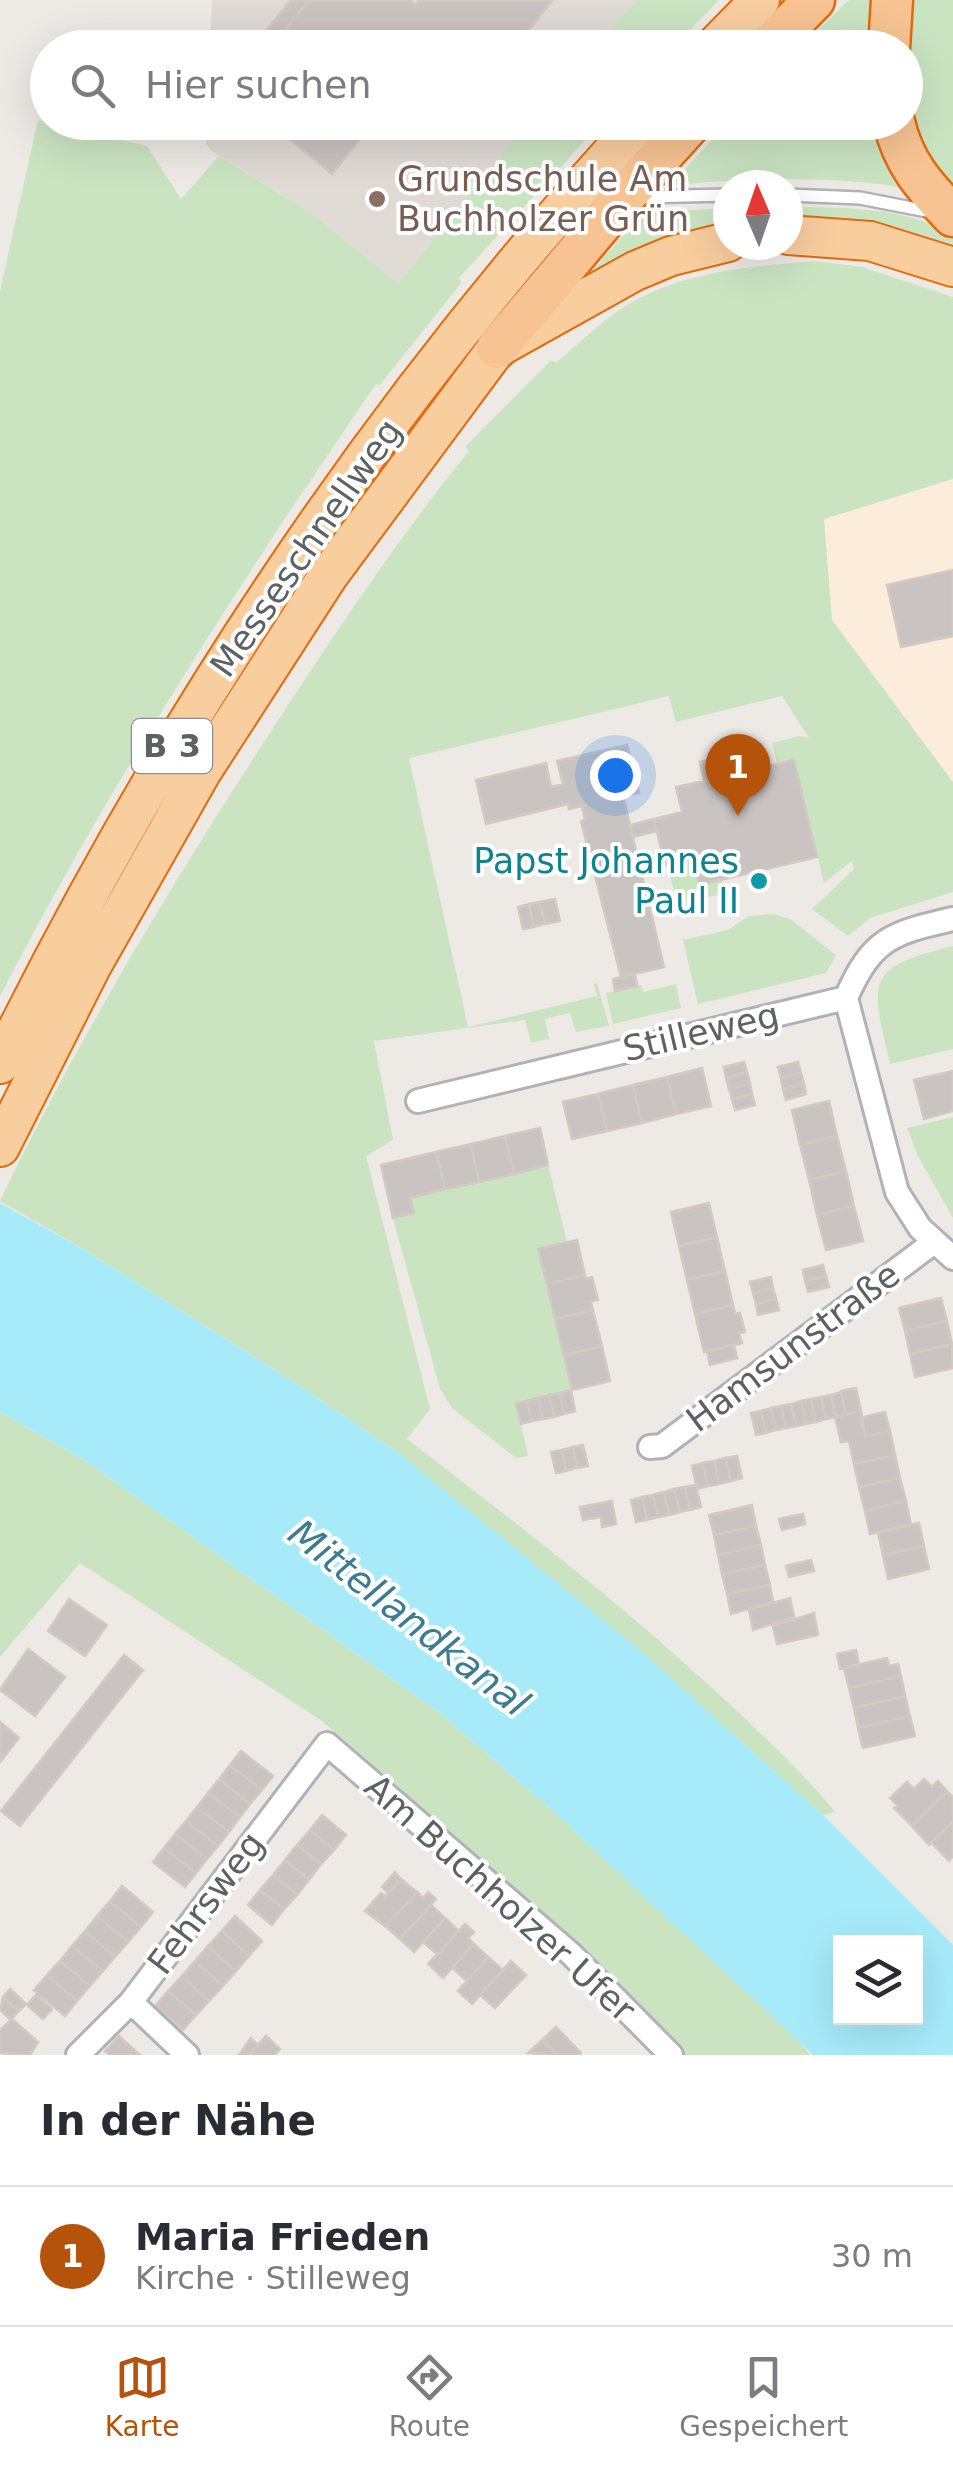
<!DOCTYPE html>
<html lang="de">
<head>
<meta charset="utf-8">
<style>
  body { margin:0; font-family:"DejaVu Sans",sans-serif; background:#f7f7f7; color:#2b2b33 }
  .controls { position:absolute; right:30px; bottom:30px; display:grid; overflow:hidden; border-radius:0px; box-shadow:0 10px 40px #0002 }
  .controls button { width:90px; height:90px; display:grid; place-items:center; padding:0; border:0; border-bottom:2px solid #e1e1e2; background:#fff; color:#2b2b33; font:50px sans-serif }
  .compass { position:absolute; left:713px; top:170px; width:90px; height:90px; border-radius:50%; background:#fff; box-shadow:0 10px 40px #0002; rotate:358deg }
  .you { position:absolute; left:615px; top:775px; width:35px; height:35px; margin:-25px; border:8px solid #fff; border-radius:50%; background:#1a73e8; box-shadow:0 0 0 15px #1a73e833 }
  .badge { display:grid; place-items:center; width:65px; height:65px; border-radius:50%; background:#b45309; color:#fff; font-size:32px; font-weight:700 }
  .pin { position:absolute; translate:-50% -82px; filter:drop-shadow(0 2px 5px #0008) }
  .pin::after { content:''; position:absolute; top:52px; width:35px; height:30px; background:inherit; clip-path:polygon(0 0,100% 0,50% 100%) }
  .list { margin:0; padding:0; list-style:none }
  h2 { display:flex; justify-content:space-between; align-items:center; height:130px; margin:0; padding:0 40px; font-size:42px }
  h2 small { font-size:32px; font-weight:400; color:#7c7c81 }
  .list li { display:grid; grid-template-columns:65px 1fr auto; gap:30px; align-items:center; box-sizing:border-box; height:140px; padding:0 40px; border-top:2px solid #e1e1e2 }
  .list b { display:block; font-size:38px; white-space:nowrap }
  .list p { margin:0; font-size:32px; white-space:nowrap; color:#7c7c81 }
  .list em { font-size:32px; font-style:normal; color:#7c7c81 }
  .icon { flex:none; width:55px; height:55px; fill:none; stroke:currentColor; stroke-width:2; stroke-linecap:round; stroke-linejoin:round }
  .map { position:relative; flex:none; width:953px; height:2055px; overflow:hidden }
  .search { position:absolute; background:#fff; box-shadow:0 10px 40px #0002; left:30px; right:30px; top:30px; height:110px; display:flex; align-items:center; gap:25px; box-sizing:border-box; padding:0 35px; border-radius:55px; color:#7c7c81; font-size:38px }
  .sheet { height:270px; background:#fff }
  nav { display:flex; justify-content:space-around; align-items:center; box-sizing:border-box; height:140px; border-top:2px solid #e1e1e2; background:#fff; font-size:28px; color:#7c7c81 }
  nav a { display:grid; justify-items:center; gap:5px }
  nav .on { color:#b45309 }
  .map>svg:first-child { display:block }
  .commercial { fill:#fcecdb }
  .education { fill:#e0dad5 }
  .green { fill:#cae4c2 }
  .water { fill:#a7ebfa; fill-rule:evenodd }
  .building { fill:#c9c4c1; stroke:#d2c9c2; stroke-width:2.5 }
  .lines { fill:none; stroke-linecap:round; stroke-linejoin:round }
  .service-casing { stroke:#afb3b6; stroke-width:16 }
  .minor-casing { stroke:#afb3b6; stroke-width:28 }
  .trunk-casing { stroke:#e46a0d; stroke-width:42 }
  .motorway-casing { stroke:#e46a0d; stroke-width:45 }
  .service { stroke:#fff; stroke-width:11 }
  .minor { stroke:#fff; stroke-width:22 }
  .trunk { stroke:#f8ce9f; stroke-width:38 }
  .motorway { stroke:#f7c392; stroke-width:40 }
  .education-dot { fill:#8d6e63; stroke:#fff; stroke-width:4 }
  .culture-dot { fill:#0f9aa8; stroke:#fff; stroke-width:4 }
  .labels { text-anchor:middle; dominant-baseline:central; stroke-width:8; stroke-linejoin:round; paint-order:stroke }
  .shield { fill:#fff; stroke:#8d9092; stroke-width:2.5 }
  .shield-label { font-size:32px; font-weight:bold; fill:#5c6164 }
  .education-label { font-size:35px; fill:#785e54; stroke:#fff; text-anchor:start }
  .street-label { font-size:35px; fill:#5c6164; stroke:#fff }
  .culture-label { font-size:35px; fill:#0d838f; stroke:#fff; text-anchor:end }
  .water-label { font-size:38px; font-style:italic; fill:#3c7c91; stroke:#fff }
</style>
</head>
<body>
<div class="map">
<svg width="953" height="2055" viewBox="0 0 953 2055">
  <rect width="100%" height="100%" fill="#ede9e4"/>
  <path class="commercial" d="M953 479V782L832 620 824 519Z"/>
  <path class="education" d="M212 0H638L593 47 210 48Z
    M207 123H527L398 283 310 212 210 150 206 143Z"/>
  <path class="green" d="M638 0H719L673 47H593Z
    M849 0H873L865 47 800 48Z
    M908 0H953V188C896 118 903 85 908 0Z
    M38 120 147 146 181 199 219 156 310 212 398 283 527 123H601L458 279 462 282 380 385 376 384C240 582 111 782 0 996V291Z
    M875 122 910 189C831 175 751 178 671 185L727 123Z
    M788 207C843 207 904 207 953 234V250L788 220Z
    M728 208V227L595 273 594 269 643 213Z
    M814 261 862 267 953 297V479L824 519 832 620 953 782V892L870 918 848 936 812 909 854 869 852 861 824 883 794 761 777 764 772 743 800 736 809 738 782 696 676 722 669 696 409 758 468 1027 597 996 594 984 597 983 609 1026 576 1032 570 1013 545 1019 549 1039 531 1043 525 1020 374 1041 393 1140 366 1156 430 1409 407 1439C515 1522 623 1605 722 1697 762 1735 801 1770 835 1812L823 1815 736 1737 397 1452 286 1377 83 1249 0 1201C76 1043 168 890 264 742 329 642 394 543 469 451L465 447 551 360 556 363C577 345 598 324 621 309 679 271 747 267 814 261Z
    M693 859 699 884 722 879 725 893 687 902 677 901 667 865Z
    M774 914 790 919 836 955 826 973 698 1004 683 940 728 930 749 916Z
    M953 946V1049L890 1064C871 980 863 968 953 946Z
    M676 984 681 1008 613 1024 606 993 641 985 643 992Z
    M953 1117V1218L918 1156 907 1128Z
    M548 1165 567 1242 539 1250 572 1390 516 1403 528 1456 516 1458 452 1408 440 1389 393 1218 413 1213 410 1198Z
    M0 1412 86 1461 441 1714 555 1813 800 2041 810 2055H685L663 2030 475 1854 322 1721 80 1563 0 1657Z"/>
  <path class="water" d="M0 1203 83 1249 286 1377 397 1452 635 1646 823 1815 953 1945V2055H813L555 1813 441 1714 86 1461 0 1412ZM840 1942H916V2018H840Z"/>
  <path class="building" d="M291 0H309L270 48H252Z
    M309 0H410L415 5 419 0H553L514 48H270Z
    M269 122H374L332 174Z
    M419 122H453L440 139Z
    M953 570V636L901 647 887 585Z
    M627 745 639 793 623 796 664 967 621 977 581 821 585 820 582 806 569 809 568 804 486 824 476 780 546 763 551 787 563 784 557 761Z
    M759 748 764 767 794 760 817 857 699 885 693 859 665 865 654 819 682 812 676 787 704 781 700 762Z
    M654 819 657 831 633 837 630 825Z
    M662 852 665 865 641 871 638 858Z
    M555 899 560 921 545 924 540 902Z
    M540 902 545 924 534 927 529 904Z
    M529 904 534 927 523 929 518 907Z
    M635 974 637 986 615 991 613 979Z
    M744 1062 747 1072 726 1078 724 1067Z
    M798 1062 801 1073 781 1078 778 1067Z
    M702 1068 711 1106 676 1114 667 1077Z
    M953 1071V1111L924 1119 914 1080Z
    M747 1072 750 1083 729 1089 726 1078Z
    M801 1073 804 1083 783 1089 781 1078Z
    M667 1077 676 1114 642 1123 633 1085Z
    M750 1083 752 1094 732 1099 729 1089Z
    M804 1083 806 1094 786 1100 783 1089Z
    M633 1085 642 1123 607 1131 598 1094Z
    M598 1094 607 1131 572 1139 563 1102Z
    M752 1094 755 1105 735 1110 732 1099Z
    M829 1101 837 1136 800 1145 792 1110Z
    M540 1128 548 1165 514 1174 505 1136Z
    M505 1136 514 1174 479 1182 471 1144Z
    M837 1136 846 1171 809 1180 800 1145Z
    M471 1144 479 1182 445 1189 436 1152Z
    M436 1152 445 1189 410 1198 414 1213 393 1218 381 1165Z
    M846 1171 854 1206 817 1215 809 1180Z
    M709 1203 717 1237 679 1246 671 1212Z
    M854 1206 863 1241 826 1250 817 1215Z
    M717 1237 725 1271 687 1280 679 1246Z
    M577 1240 585 1275 547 1284 538 1249Z
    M823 1265 826 1276 805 1281 803 1270Z
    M725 1271 733 1305 695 1314 687 1280Z
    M585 1275 586 1279 592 1277 598 1300 591 1301 593 1310 555 1319 547 1284Z
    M826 1276 829 1287 808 1292 805 1281Z
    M771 1277 773 1288 753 1293 750 1282Z
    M773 1288 776 1299 756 1304 753 1293Z
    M941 1298 947 1321 905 1331 899 1308Z
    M776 1299 779 1310 758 1315 756 1304Z
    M733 1305 735 1314 740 1313 745 1332 739 1333 742 1343 704 1352 695 1314Z
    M593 1310 602 1346 564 1355 555 1319Z
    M947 1321 952 1344 910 1354 905 1331Z
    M952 1344 953 1368 915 1377 910 1354Z
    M734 1345 737 1358 710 1365 707 1351Z
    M602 1346 610 1381 572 1390 564 1355Z
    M856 1388 861 1411 846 1414 841 1391Z
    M571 1390 575 1411 564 1414 560 1393Z
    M841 1392 846 1415 836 1417 831 1395Z
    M560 1393 564 1414 554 1417 549 1395Z
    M549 1395 554 1417 543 1419 538 1398Z
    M831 1395 836 1417 826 1419 821 1397Z
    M821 1397 826 1419 816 1422 811 1399Z
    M538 1398 543 1419 532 1421 527 1401Z
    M811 1399 816 1422 806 1424 801 1401Z
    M527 1401 532 1421 521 1424 516 1403Z
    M801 1401 806 1424 796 1426 791 1404Z
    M791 1404 796 1426 786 1428 781 1406Z
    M781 1406 786 1428 776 1430 771 1408Z
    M771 1408 776 1430 766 1433 761 1411Z
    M761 1411 766 1433 756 1435 751 1413Z
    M861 1411 865 1437 890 1431 895 1455 854 1464 849 1441 841 1442 835 1417Z
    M885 1412 890 1431 865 1437 860 1418Z
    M583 1445 588 1466 577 1468 573 1447Z
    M573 1447 577 1468 566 1471 562 1450Z
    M562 1450 566 1471 556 1473 551 1452Z
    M895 1455 900 1478 859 1487 854 1464Z
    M737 1456 742 1478 731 1481 725 1458Z
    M725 1458 731 1481 719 1484 714 1461Z
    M714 1461 719 1484 708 1486 703 1463Z
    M703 1463 708 1486 697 1489 692 1466Z
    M900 1478 906 1501 865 1511 859 1487Z
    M696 1485 701 1507 690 1510 685 1487Z
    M685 1487 690 1510 680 1512 674 1489Z
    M674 1489 680 1512 669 1515 664 1492Z
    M664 1492 669 1515 658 1517 653 1495Z
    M653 1495 658 1517 647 1520 642 1497Z
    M642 1497 647 1520 636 1522 631 1500Z
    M612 1501 616 1524 602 1527 601 1517 583 1520 580 1507Z
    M906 1501 911 1525 870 1534 865 1511Z
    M752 1505 756 1526 714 1535 709 1515Z
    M803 1514 805 1524 782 1530 779 1519Z
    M919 1523 924 1546 883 1555 878 1532Z
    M756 1526 761 1545 718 1555 714 1535Z
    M761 1545 765 1565 722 1574 718 1555Z
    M924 1546 929 1569 888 1579 883 1555Z
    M811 1560 814 1571 789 1577 786 1566Z
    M765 1565 770 1585 727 1594 722 1574Z
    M770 1585 773 1602 731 1614 727 1594Z
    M790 1598 794 1617 753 1630 749 1610Z
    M69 1599 107 1625 85 1656 48 1631Z
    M814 1613 818 1635 777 1644 773 1626Z
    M28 1649 65 1677 35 1716 0 1690Z
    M856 1650 859 1665 840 1669 837 1654Z
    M124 1655 143 1670 20 1826 1 1811Z
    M887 1658 889 1666 898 1664 901 1676 849 1688 844 1668Z
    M901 1676 905 1696 854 1708 849 1688Z
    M905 1696 910 1716 858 1728 854 1708Z
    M910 1716 915 1736 863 1748 858 1728Z
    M0 1722 19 1738 0 1762Z
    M241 1751 273 1776 262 1790 230 1765Z
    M230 1765 262 1790 250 1804 219 1779Z
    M219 1779 250 1804 240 1817 208 1793Z
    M924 1779 932 1787 938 1781 947 1791 912 1826 894 1808 897 1805 890 1798 907 1782 914 1789Z
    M947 1791 953 1797V1821L929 1845 912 1826Z
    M208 1793 240 1817 229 1832 197 1807Z
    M197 1807 229 1832 218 1846 186 1821Z
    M322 1815 346 1835 334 1850 310 1830Z
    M186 1821 218 1846 207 1859 175 1834Z
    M953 1821V1856L949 1861 931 1842Z
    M310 1830 334 1850 321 1864 297 1845Z
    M175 1834 207 1859 196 1873 164 1848Z
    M297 1845 321 1864 309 1880 285 1860Z
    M164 1848 196 1873 185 1887 153 1862Z
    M285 1860 309 1880 297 1895 273 1875Z
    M395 1872 401 1879 388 1893 382 1887Z
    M273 1875 297 1895 284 1909 260 1890Z
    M401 1879 417 1892 385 1926 365 1911 381 1893 385 1896Z
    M122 1886 153 1912 141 1927 110 1901Z
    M260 1890 284 1909 272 1925 248 1905Z
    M417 1892 423 1898 428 1892 436 1899 400 1939 385 1926Z
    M110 1901 141 1927 128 1942 97 1916Z
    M431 1905 445 1918 414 1952 400 1939Z
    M97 1916 128 1942 115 1957 85 1931Z
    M235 1916 262 1941 249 1956 222 1931Z
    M445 1918 459 1931 438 1955 423 1942Z
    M465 1924 474 1932 468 1938 474 1944 443 1978 428 1964Z
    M85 1931 115 1957 103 1971 72 1946Z
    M222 1931 249 1956 236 1971 208 1946Z
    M474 1944 488 1957 467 1981 452 1968Z
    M72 1946 103 1971 90 1986 60 1961Z
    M208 1946 236 1971 223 1986 195 1961Z
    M488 1957 503 1970 472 2004 458 1991Z
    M60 1961 90 1986 77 2001 47 1975Z
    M195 1961 223 1986 209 2001 182 1976Z
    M511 1961 526 1975 495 2008 480 1995Z
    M47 1975 77 2001 65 2016 34 1990Z
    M182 1976 209 2001 196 2015 168 1991Z
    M10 1989 26 2004 19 2011 3 1997Z
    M168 1991 196 2015 183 2030 155 2006Z
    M36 1995 52 2009 43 2019 27 2005Z
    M3 1997 19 2011 11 2020 0 2010Z
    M12 2019 38 2042 30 2055 0 2053V2030Z
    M556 2027 581 2053 580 2055H557L542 2040Z
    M119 2036 140 2055H110L105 2051Z
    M266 2036 280 2049 275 2055H249Z
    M251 2038 258 2045 249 2055H239Z
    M542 2040 557 2055 528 2053Z"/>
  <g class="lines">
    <defs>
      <path id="service" d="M788 195 860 198 932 212
        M637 197 728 195"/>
      <path id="minor" d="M846 998 897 1192 920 1228 953 1258
        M846 998C872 938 892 933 953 919
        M418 1101 846 998
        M650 1447 662 1446 934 1242
        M131 2002 187 2055
        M78 2055 131 2002 327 1744 571 1954 671 2055"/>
      <path id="trunk" d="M713 48 760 0
        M788 235 870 241 953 267
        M0 1064C168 723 381 402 640 122
        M0 1147 91 967 202 771 328 576 497 348 635 271 671 256 728 242"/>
      <path id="motorway" d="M767 48 814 0
        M889 48 892 0
        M894 122C903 163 925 187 953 216
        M497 348 623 198 692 122"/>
    </defs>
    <use href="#service" class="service-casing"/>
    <use href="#minor" class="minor-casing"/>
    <use href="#trunk" class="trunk-casing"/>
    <use href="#motorway" class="motorway-casing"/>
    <use href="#service" class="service"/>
    <use href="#minor" class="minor"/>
    <use href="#trunk" class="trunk"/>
    <use href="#motorway" class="motorway"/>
  </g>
  <circle class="education-dot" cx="377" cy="199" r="10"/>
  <circle class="culture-dot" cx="759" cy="881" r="10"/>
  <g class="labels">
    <rect class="shield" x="132" y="719" width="80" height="54" rx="8"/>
    <g class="shield-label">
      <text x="172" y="746">B 3</text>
    </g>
    <g class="education-label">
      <text x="397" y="179">Grundschule Am<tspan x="397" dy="40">Buchholzer Grün</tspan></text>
    </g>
    <g class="street-label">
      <text transform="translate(306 548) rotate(-55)">Messeschnellweg</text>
      <text transform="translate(701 1032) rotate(-13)">Stilleweg</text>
      <text transform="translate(793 1347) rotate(-37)">Hamsunstraße</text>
      <text transform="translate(500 1898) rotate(42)">Am Buchholzer Ufer</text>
      <text transform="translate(206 1903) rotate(-53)">Fehrsweg</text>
    </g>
    <g class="culture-label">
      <text x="739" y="861">Papst Johannes<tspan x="739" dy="40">Paul II</tspan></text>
    </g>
    <g class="water-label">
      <text transform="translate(409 1618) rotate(38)">Mittellandkanal</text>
    </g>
  </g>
</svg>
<div class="controls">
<button><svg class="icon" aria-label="layers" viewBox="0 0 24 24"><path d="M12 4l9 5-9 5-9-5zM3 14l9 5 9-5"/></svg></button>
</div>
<svg class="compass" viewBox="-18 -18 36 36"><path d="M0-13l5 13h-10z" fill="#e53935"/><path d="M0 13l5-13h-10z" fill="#7c7c81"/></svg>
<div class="you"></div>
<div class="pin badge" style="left:738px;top:816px">1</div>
<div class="search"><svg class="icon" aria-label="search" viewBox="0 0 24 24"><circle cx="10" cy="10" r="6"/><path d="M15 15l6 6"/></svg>Hier suchen</div>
</div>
<section class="sheet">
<h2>In der Nähe<small></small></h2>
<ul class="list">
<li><span class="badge">1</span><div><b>Maria Frieden</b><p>Kirche · Stilleweg</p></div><em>30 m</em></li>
</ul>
</section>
<nav>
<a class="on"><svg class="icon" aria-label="map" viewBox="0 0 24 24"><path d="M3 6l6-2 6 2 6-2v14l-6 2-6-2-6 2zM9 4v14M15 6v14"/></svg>Karte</a>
<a><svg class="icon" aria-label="directions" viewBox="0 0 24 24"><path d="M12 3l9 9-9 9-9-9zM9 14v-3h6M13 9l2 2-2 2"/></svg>Route</a>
<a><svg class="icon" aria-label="saved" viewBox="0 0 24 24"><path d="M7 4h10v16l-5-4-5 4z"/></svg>Gespeichert</a>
</nav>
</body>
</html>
